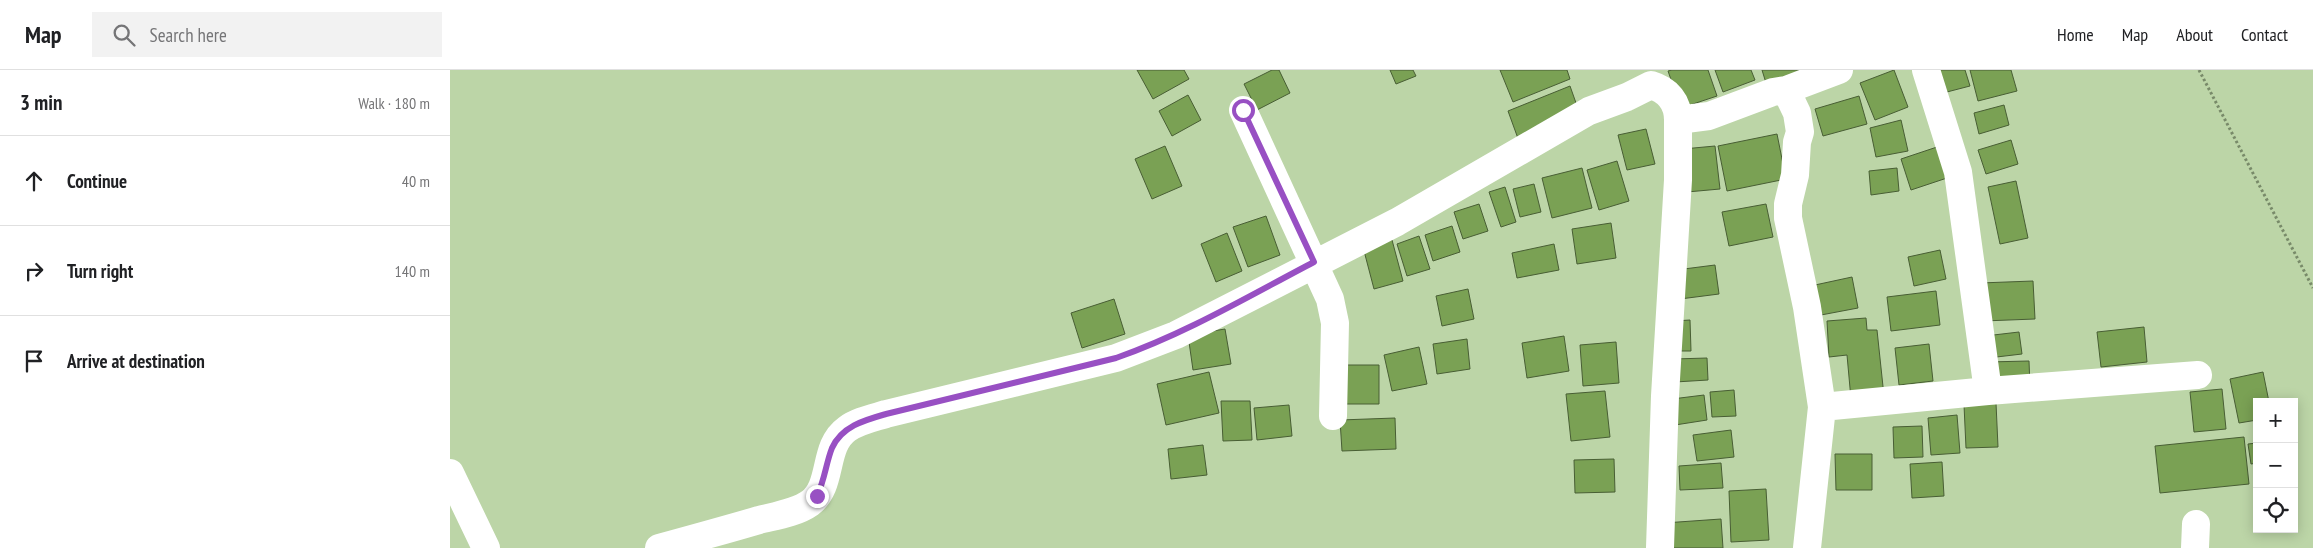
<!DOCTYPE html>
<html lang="en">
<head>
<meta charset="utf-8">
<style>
  body { margin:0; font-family:"PT Sans Narrow",sans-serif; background:#f2f2f2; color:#202124 }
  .controls { position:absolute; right:15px; bottom:15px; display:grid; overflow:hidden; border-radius:0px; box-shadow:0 2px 12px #0003 }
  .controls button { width:45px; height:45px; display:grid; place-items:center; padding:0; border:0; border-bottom:1px solid #e0e0e0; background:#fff; color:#202124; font:25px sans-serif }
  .stop { position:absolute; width:15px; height:15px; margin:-11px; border:4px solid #9850c3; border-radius:50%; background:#fff }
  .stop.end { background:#9850c3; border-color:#fff; box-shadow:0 1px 5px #0008 }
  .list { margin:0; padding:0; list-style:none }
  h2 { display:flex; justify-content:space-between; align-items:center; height:65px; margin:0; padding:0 20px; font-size:21px }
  h2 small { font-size:16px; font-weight:400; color:#757577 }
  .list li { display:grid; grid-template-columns:32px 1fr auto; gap:15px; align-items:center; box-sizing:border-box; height:90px; padding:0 20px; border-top:1px solid #e0e0e0 }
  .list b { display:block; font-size:19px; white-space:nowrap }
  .list em { font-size:16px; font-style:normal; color:#757577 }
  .icon { flex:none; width:28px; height:28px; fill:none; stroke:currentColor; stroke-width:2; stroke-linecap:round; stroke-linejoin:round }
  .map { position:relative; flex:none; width:1863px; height:478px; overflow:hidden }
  header { display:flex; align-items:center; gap:30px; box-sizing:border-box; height:70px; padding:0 25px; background:#fff; border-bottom:1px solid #e0e0e0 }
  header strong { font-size:24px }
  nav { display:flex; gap:28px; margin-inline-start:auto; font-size:18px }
  .search { width:350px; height:45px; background:#f2f2f2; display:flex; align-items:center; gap:12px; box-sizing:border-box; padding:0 18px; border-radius:0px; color:#757577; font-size:19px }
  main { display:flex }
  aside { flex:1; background:#fff }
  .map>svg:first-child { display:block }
  .building { fill:#7aa154; stroke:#485e34 }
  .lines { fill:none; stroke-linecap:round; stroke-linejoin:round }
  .path { stroke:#788a69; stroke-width:3; stroke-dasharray:2.5 2.5; stroke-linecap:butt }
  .minor { stroke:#fff; stroke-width:28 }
  .major { stroke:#fff; stroke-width:28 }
  .route { stroke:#9850c3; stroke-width:6 }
</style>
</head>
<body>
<header>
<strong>Map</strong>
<div class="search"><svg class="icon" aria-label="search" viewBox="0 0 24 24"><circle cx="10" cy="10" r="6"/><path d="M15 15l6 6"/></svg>Search here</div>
<nav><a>Home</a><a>Map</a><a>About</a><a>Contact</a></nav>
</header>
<main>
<aside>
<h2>3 min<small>Walk · 180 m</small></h2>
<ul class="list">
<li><svg class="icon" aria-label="ahead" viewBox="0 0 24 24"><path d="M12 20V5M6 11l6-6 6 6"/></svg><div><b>Continue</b></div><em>40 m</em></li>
<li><svg class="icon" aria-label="right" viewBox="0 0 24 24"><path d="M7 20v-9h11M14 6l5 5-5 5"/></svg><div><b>Turn right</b></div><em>140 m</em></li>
<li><svg class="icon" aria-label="arrive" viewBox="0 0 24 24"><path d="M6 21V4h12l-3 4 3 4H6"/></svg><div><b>Arrive at destination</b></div></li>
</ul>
</aside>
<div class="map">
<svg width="1863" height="478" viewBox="0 0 1863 478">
  <rect width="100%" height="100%" fill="#bcd5a7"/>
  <path class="building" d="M687 0H734L739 9 703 29Z
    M822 0H829L840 23 807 40 794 14Z
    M940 0H963L966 6 946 14Z
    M1050 0H1117L1120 9 1063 32Z
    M1222 0H1258L1267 26 1231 38 1218 1Z
    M1265 0H1301L1305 10 1273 22Z
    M1312 0H1358L1316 13Z
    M1444 0 1458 37 1425 50 1410 13Z
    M1487 0H1515L1520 16 1493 23Z
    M1520 0H1561L1567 21 1528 31Z
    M1120 16 1132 50 1070 74 1058 41Z
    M738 25 751 50 722 66 709 41Z
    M1409 26 1417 54 1373 66 1365 39Z
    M1554 35 1559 55 1529 64 1524 43Z
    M1451 50 1458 81 1426 87 1420 58Z
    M1196 59 1205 94 1177 100 1168 65Z
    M1327 64 1336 109 1277 121 1268 76Z
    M1561 70 1568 94 1536 104 1528 80Z
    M715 76 732 116 702 129 685 89Z
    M1265 76 1270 119 1237 122 1233 79Z
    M1487 77 1497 108 1461 120 1451 89Z
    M1167 91 1179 131 1149 140 1137 100Z
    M1132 98 1142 138 1102 148 1092 108Z
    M1447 98 1449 121 1421 125 1419 101Z
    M1566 111 1578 168 1550 174 1538 117Z
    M1084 114 1091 142 1070 147 1063 119Z
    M1055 117 1066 152 1051 157 1039 122Z
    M1029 134 1038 161 1013 169 1004 142Z
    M1316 134 1323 167 1279 176 1272 142Z
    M816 146 830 185 798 197 783 157Z
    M1161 153 1166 188 1127 194 1122 159Z
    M1002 156 1010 182 983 191 975 165Z
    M777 163 792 201 766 212 751 174Z
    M969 166 980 199 957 206 947 174Z
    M942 170 953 211 924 219 913 177Z
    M1104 174 1109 200 1067 208 1062 183Z
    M1490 180 1496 209 1464 216 1458 187Z
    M1265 195 1269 224 1230 229 1226 200Z
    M1402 207 1408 238 1371 245 1365 215Z
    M1583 211 1585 249 1533 251 1530 213Z
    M1018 219 1024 249 992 256 986 226Z
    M1486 221 1490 255 1441 261 1437 227Z
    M664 229 675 264 632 278 621 243Z
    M1416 248 1417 260H1427L1434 326 1401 329 1397 285 1379 287 1377 251Z
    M1240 250 1241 281H1224V251Z
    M1694 257 1697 292 1651 297 1647 262Z
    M775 259 781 294 743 300 738 265Z
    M1569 262 1572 284 1538 288 1535 266Z
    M1114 266 1119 301 1077 308 1072 273Z
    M1017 269 1020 299 987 304 983 274Z
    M1166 272 1169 313 1133 316 1130 275Z
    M1479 274 1483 311 1449 315 1445 278Z
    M969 277 977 314 942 321 934 285Z
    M1257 288 1258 310 1225 312 1224 289Z
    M1579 291 1580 317 1538 319 1537 292Z
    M889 295H929V334H890Z
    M759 302 769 343 716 355 707 314Z
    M1813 302 1819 332H1807V350L1789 353 1780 309Z
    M1772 319 1776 359 1744 362 1740 322Z
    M1284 320 1286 346 1262 347 1260 322Z
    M1155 321 1160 367 1121 371 1116 324Z
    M1254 325 1257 350 1225 355 1222 329Z
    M771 331H800L802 370 773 371Z
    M1546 333 1548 377 1516 378 1514 335Z
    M839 335 842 366 807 370 804 338Z
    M1507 345 1510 383 1481 385 1478 348Z
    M945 348 946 379 892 381 890 350Z
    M1472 356 1473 387 1444 388 1443 357Z
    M1281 360 1284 387 1247 391 1243 365Z
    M1794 367 1799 414 1710 423 1705 376Z
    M1807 373V393L1801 394 1798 374Z
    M753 375 757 405 721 409 718 379Z
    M1385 384H1422V420H1386Z
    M1164 389 1165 422 1125 423 1124 390Z
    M1492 392 1494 426 1462 428 1460 394Z
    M1271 393 1273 418 1230 420 1229 396Z
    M1316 419 1319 470 1281 472 1279 421Z
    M1271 449 1273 478H1216L1214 453Z"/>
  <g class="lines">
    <path class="path" d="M1749 0 1863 218"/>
    <path class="minor" d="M1476 0 1508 102 1538 321
      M1336 20 1389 0
      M793 40 880 229 885 253 883 346
      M1228 50 1259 46 1323 22 1336 20 1347 43 1350 62 1347 72 1345 105 1338 134V148L1357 237 1372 337 1357 478
      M1372 337 1538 321 1748 305
      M209 478C242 469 275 460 309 450 325 446 346 443 360 433 384 415 372 377 397 359 408 351 423 348 436 344L666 288 726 265 947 152 1139 41 1177 27 1201 15C1218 20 1228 32 1228 50V110L1215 326 1210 478
      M1745 478 1746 454"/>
    <path class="major" d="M0 403 36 478"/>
  </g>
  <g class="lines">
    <path class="route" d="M367 426C375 409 376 393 382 378 392 356 415 350 436 344L666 288C735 264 799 226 864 192L793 40"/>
  </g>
</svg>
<div class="controls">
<button>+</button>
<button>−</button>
<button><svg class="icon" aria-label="locate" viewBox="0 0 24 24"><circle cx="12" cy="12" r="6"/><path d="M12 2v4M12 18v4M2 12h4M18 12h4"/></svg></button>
</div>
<div class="stop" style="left:793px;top:40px"></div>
<div class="stop end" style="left:367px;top:426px"></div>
</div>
</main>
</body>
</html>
